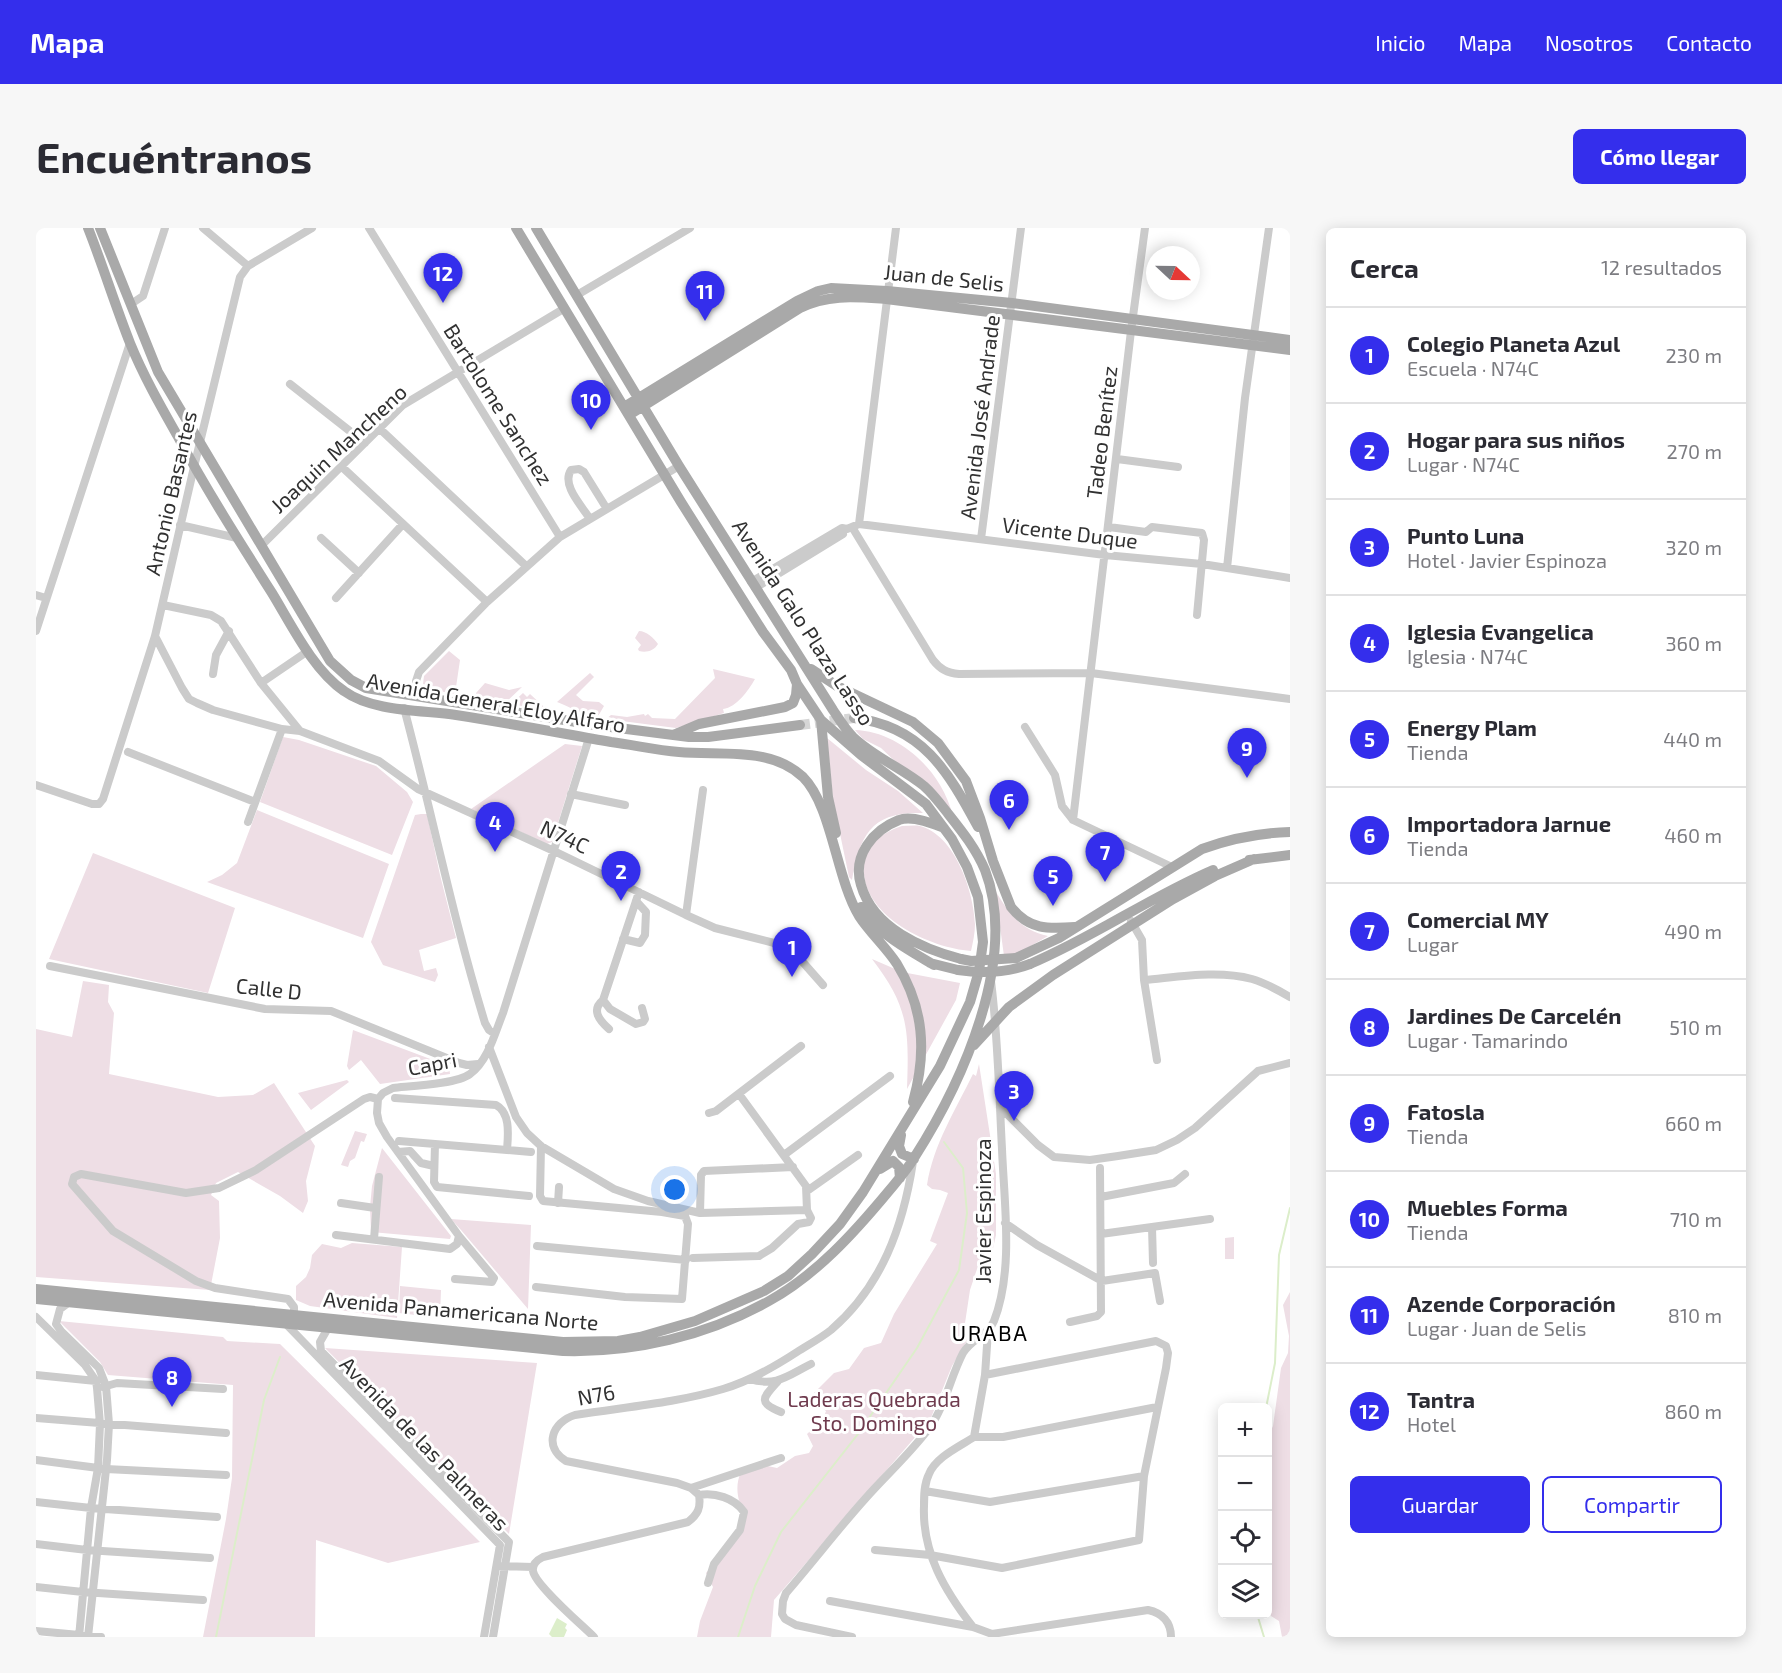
<!DOCTYPE html>
<html lang="es">
<head>
<meta charset="utf-8">
<style>
  body { margin:0; font-family:"Exo 2",sans-serif; background:#f7f7f7; color:#2b2b33 }
  .controls { position:absolute; right:18px; bottom:18px; display:grid; overflow:hidden; border-radius:9px; box-shadow:0 3px 15px #0003 }
  .controls button { width:54px; height:54px; display:grid; place-items:center; padding:0; border:0; border-bottom:2px solid #e1e1e2; background:#fff; color:#2b2b33; font:30px sans-serif }
  .compass { position:absolute; left:1110px; top:18px; width:54px; height:54px; border-radius:50%; background:#fff; box-shadow:0 3px 15px #0003; rotate:112deg }
  .you { position:absolute; left:639px; top:962px; width:21px; height:21px; margin:-15px; border:4px solid #fff; border-radius:50%; background:#1a73e8; box-shadow:0 0 0 9px #1a73e833 }
  .badge { display:grid; place-items:center; width:39px; height:39px; border-radius:50%; background:#342eec; color:#fff; font-size:20px; font-weight:700 }
  .pin { position:absolute; translate:-50% -50px; filter:drop-shadow(0 2px 3px #0008) }
  .pin::after { content:''; position:absolute; top:32px; width:21px; height:18px; background:inherit; clip-path:polygon(0 0,100% 0,50% 100%) }
  .list { margin:0; padding:0; list-style:none }
  h2 { display:flex; justify-content:space-between; align-items:center; height:78px; margin:0; padding:0 24px; font-size:26px }
  h2 small { font-size:20px; font-weight:400; color:#7c7c81 }
  .list li { display:grid; grid-template-columns:39px 1fr auto; gap:18px; align-items:center; box-sizing:border-box; height:96px; padding:0 24px; border-top:2px solid #e1e1e2 }
  .list b { display:block; font-size:22px; white-space:nowrap }
  .list p { margin:0; font-size:20px; white-space:nowrap; color:#7c7c81 }
  .list em { font-size:20px; font-style:normal; color:#7c7c81 }
  .actions { display:flex; gap:12px; padding:18px 24px }
  .actions a { flex:1; padding:14px 0; border:2px solid #342eec; border-radius:9px; text-align:center; font-size:21px; color:#342eec }
  .actions .main { background:#342eec; color:#fff }
  .icon { flex:none; width:33px; height:33px; fill:none; stroke:currentColor; stroke-width:2; stroke-linecap:round; stroke-linejoin:round }
  .map { position:relative; flex:none; width:1254px; height:1409px; overflow:hidden; border-radius:9px }
  header { display:flex; align-items:center; gap:36px; box-sizing:border-box; height:84px; padding:0 30px; background:#342eec; color:#fff }
  header strong { font-size:28px }
  nav { display:flex; gap:33px; margin-inline-start:auto; font-size:21px }
  .intro { display:flex; align-items:center; justify-content:space-between; box-sizing:border-box; height:144px; padding:0 36px }
  h1 { margin:0; font-size:42px }
  .button { padding:15px 27px; border-radius:9px; background:#342eec; color:#fff; font-size:21px; font-weight:700 }
  main { display:flex; gap:36px; padding:0 36px }
  aside { flex:1; background:#fff; border-radius:9px; box-shadow:0 3px 15px #0003 }
  .map>svg:first-child { display:block }
  .green { fill:#eedee5 }
  .water { fill:#dceeca }
  .lines { fill:none; stroke-linecap:round; stroke-linejoin:round }
  .stream { stroke:#dceeca; stroke-width:2 }
  .major-tunnel { stroke:#d6d6d6; stroke-width:10; stroke-dasharray:10 5; stroke-linecap:butt }
  .minor { stroke:#cbcbcb; stroke-width:8 }
  .major { stroke:#a9a9a9; stroke-width:10 }
  .major-bridge { stroke:#a9a9a9; stroke-width:10 }
  .labels { text-anchor:middle; dominant-baseline:central; stroke-width:6; stroke-linejoin:round; paint-order:stroke }
  .street-label { font-size:21px; fill:#313131; stroke:#fff }
  .park-label { font-size:21px; fill:#6f3b4e; stroke:#fff }
  .neighbourhood-label { font-size:22px; letter-spacing:1.5px; fill:#000; stroke:#fff }
</style>
</head>
<body>
<header>
<strong>Mapa</strong>
<nav><a>Inicio</a><a>Mapa</a><a>Nosotros</a><a>Contacto</a></nav>
</header>
<div class="intro"><h1>Encuéntranos</h1><a class="button">Cómo llegar</a></div>
<main>
<div class="map">
<svg width="1254" height="1409" viewBox="0 0 1254 1409">
  <rect width="100%" height="100%" fill="#fff"/>
  <path class="green" d="M603 403C610 403 618 410 622 416 618 423 610 425 603 423L602 421 605 417 599 410Z
    M413 423 424 432 419 466 392 461 387 456 388 448Z
    M677 441 719 451C712 463 701 479 687 481L688 485 640 500 570 491 575 487 591 489 608 486 609 488 612 486 616 490 639 491 679 450Z
    M554 445 558 449 540 467 547 473 563 474 568 478 561 490C549 488 534 479 521 474Z
    M449 455 473 462 486 459 469 475 441 470 440 465Z
    M487 465 491 469 494 466 507 478 509 482 475 476Z
    M819 502C854 503 887 528 904 557 910 567 914 577 917 588L845 520 827 511Z
    M247 509 263 512 340 538 371 564 377 574 356 627 224 574Z
    M791 510 830 542 862 563 887 585C836 583 824 606 816 652L813 649 797 572Z
    M529 516 546 518 516 614 511 616 435 581Z
    M221 582 353 636 327 710 171 654 186 647 201 635Z
    M385 586H391L404 647 420 710 383 722 388 743 400 740 402 747 399 754 347 737 335 714 379 587Z
    M866 598C872 598 879 597 884 598 919 607 938 664 939 696 939 705 937 714 935 723 891 720 817 684 829 630 833 613 851 603 866 598Z
    M57 625 199 680 172 765 13 731Z
    M959 662C973 686 985 702 1012 708L981 726 968 728Z
    M836 731 866 744 924 755 920 772 871 861C873 802 873 779 836 731Z
    M47 753 73 757 72 774 78 785 73 846 182 869 217 867 238 855 279 918 270 953 272 973 267 985 244 968 202 944 180 955 175 967 183 973 184 1010 174 1062 0 1049V801L36 809Z
    M317 802 413 838 414 846 344 856 325 832 313 842 311 838Z
    M943 836 960 946V1007L953 1038 941 1041 934 1062 929 1095 932 1111 916 1138 894 1192 738 1372 735 1409H661L664 1393 677 1359 670 1345 692 1320 710 1289C702 1275 698 1259 705 1244L727 1237 741 1240 759 1228 773 1225 777 1218 771 1206 787 1191 790 1183 773 1170 798 1145 813 1141 828 1120 845 1115 858 1086 901 1016 894 1013 912 965 904 962 896 961 891 957C897 917 920 881 937 846L940 848Z
    M311 852 313 854 275 882 262 865Z
    M319 903 331 906 328 914 325 913 319 930 314 933 312 939 305 937Z
    M346 920 415 1008 414 1011 335 1004 334 979 336 958Z
    M415 991 495 997 492 1081 425 1002Z
    M1198 1009V1031H1189V1010Z
    M316 1015 366 1019 361 1090 274 1078 260 1072V1058L270 1049 274 1040 276 1027 286 1016 305 1020Z
    M364 1058 405 1062 404 1090 363 1085Z
    M1254 1064V1409H1246L1243 1393 1235 1388 1236 1338 1232 1311V1209L1237 1198 1245 1140 1252 1125 1253 1108 1247 1077Z
    M23 1093 187 1109 191 1113 244 1116 444 1314 352 1335 280 1312 279 1409H167L190 1291 196 1250 197 1157 72 1147 64 1134Z
    M289 1120 501 1135 473 1306Z"/>
  <path class="water" d="M521 1390 531 1396 529 1400 531 1402 528 1409H516L513 1406Z"/>
  <g class="lines">
    <path class="stream" d="M1230 1180 1239 1135 1243 1027 1254 980
      M1221 1386 1228 1409
      M180 1409 228 1172 244 1129
      M702 1409 719 1358 745 1304 822 1206 881 1120 923 1042 931 985 927 940 908 914"/>
    <path class="major-tunnel" d="M764 497 818 490"/>
    <path class="minor" d="M167 0 212 38
      M333 0 524 309
      M541 67 654 0
      M95 76 107 68 129 0
      M254 156 329 215
      M344 201 490 338
      M1081 231 1142 239
      M306 239 451 374
      M554 291C546 278 525 257 535 242L543 241 548 244 571 281
      M823 296 860 0
      M144 297 201 310
      M816 299 897 432C904 441 911 445 923 446L1055 445 1254 471
      M1073 299 1110 304 1116 299 1166 305 1168 312 1161 387
      M285 310 323 345
      M945 311 985 0
      M226 317 367 177 529 80
      M1191 340 1209 170 1233 0
      M715 354 806 300 811 301 823 296 1069 327 1166 336 1254 350
      M719 360 807 306
      M0 367 10 370
      M300 370 367 296
      M127 377 175 387 185 393 225 455 264 503
      M0 403 94 115
      M119 408 146 460 153 471 161 475 177 482 246 501 264 503 343 533 382 561 518 623 650 687 679 700 750 718 757 723 787 757
      M177 446 180 427 193 403
      M225 455 272 423
      M380 468V453L383 444 451 374 524 309 643 238
      M368 480C396 585 417 691 449 795L453 802 459 806
      M989 499 1019 547 1026 578 1037 592 1136 639
      M92 524 219 574
      M0 557 56 576H63L67 571 119 408 158 239 204 49 212 38 276 0
      M535 566 589 577
      M1037 592 1095 103 1109 0
      M212 594 246 501
      M603 664 567 772 574 781 600 796 607 794 609 791 606 780
      M650 687 667 562
      M1095 693 1106 712 1108 752 1121 832
      M587 711 604 715 609 707 610 684 600 673
      M14 738 229 781 295 783 423 835 431 837 442 836
      M1108 752C1143 749 1182 742 1216 751 1230 755 1242 762 1254 769
      M567 772C555 782 563 792 573 801
      M453 819 480 889 491 905 505 918 578 961 612 973 664 985 771 982
      M359 870 460 877C475 885 472 908 471 922L363 913
      M964 879 1002 917 1018 929 1054 932 1082 928 1120 922 1141 912 1159 900 1222 843 1254 835
      M673 885 680 883 765 818
      M399 916 398 954 401 959 493 968
      M471 922 495 924
      M362 924 374 923 385 935 398 938
      M748 927 854 848
      M771 963 822 927
      M1065 969 1138 955 1149 946
      M305 975 339 980
      M522 975 523 959
      M664 985 665 947 668 943 757 939
      M969 995 1001 1017 1066 1053 1119 1045 1124 1073
      M1116 999 1117 1035
      M1065 1006 1174 991
      M300 1007 414 1021 421 1016 423 1008 351 909 343 895 341 885 342 871 347 865 357 860C375 858 421 856 434 846 452 833 459 805 467 785L553 510
      M338 1011 343 949
      M501 1018 650 1032
      M657 1030 723 1028 736 1020 762 996 773 994 775 990 771 982 770 958 703 866
      M419 1051 456 1054 458 1050 423 1008
      M500 1059 589 1069 646 1071 652 996 649 988 626 984 507 973 504 968 505 918
      M32 1075 24 1081 20 1096 25 1103 63 1140 70 1158 73 1196 71 1232 52 1409
      M258 1088V1079L252 1071 179 1060 160 1053 77 1003 36 956 38 949 45 946 150 965 183 960 220 942 328 871 334 869 342 871
      M0 1089 49 1137 60 1153 61 1160 64 1196 62 1240 55 1280 43 1409
      M1034 1094 1061 1088 1065 1084 1064 940
      M250 1096 464 1317 448 1409
      M292 1100 284 1114 285 1123 473 1314 457 1409
      M0 1147 60 1153
      M713 1151C741 1159 751 1148 775 1136
      M742 1153C727 1170 721 1174 745 1184
      M67 1159 81 1155 187 1161
      M0 1190 190 1205
      M938 1209H967L1121 1179
      M0 1232 70 1241 190 1247
      M655 1260 745 1230
      M889 1263 954 1274 1108 1248
      M663 1267C678 1264 699 1270 708 1284L704 1302 678 1336 672 1355
      M0 1274 55 1280 181 1289
      M0 1316 51 1322 174 1330
      M839 1322 894 1327 966 1340 1103 1312 1108 1248 1130 1140 1132 1125 1130 1118 1120 1113 949 1147
      M464 1338 497 1339
      M0 1359 47 1364 167 1372
      M794 1373 937 1399 956 1406 1112 1382C1126 1385 1135 1394 1135 1409
      M937 1399C909 1363 886 1325 888 1278 888 1268 888 1256 893 1246 900 1229 923 1219 938 1209L949 1147 952 1103
      M0 1403 65 1409
      M558 1409C546 1397 499 1357 497 1343 496 1336 501 1332 507 1329L652 1294C662 1286 665 1280 663 1267L655 1260 641 1255 530 1233C507 1219 516 1194 539 1187 588 1179 640 1175 687 1161 714 1153 738 1139 761 1124 772 1117 785 1110 795 1102 846 1058 867 999 877 934
      M816 1409 760 1397 749 1391 746 1386 747 1373 750 1365C777 1334 802 1301 829 1271 849 1248 880 1220 896 1196 910 1175 915 1148 927 1125 936 1110 952 1108 958 1093 978 1042 968 974 966 921 963 865 962 808 955 753"/>
    <path class="major" d="M52 0C67 38 79 77 94 115 107 147 124 177 141 207 170 261 203 313 236 365 255 396 277 442 308 463 337 484 386 482 420 487 472 495 524 505 575 514 598 517 620 522 643 524 684 528 734 518 767 549 796 578 800 650 823 688 834 705 850 719 861 736 888 780 891 824 877 874
      M64 0 122 144 294 433 315 452 330 460 559 497 653 509H672L764 497
      M588 179 761 73 782 63 795 60 851 63 976 75 1254 112
      M593 187 764 80C792 66 820 69 850 71L1254 122
      M775 441 801 458 877 494 902 515 930 553 944 590 957 633 975 679C993 702 1012 701 1039 699
      M818 490C886 498 912 543 942 599
      M785 492 792 569 800 605
      M637 507 663 496 749 479 757 475 760 467 761 456
      M908 600C896 595 875 587 863 592 837 602 816 628 825 657 837 700 887 721 925 731
      M1213 632 1254 627
      M825 679C842 706 871 721 898 737
      M980 730 1023 710 1166 621C1196 610 1223 605 1254 604
      M894 735 922 742
      M994 736C1058 709 1114 669 1177 642
      M938 817 973 779 1017 747 1137 671 1179 648 1218 631
      M865 907 863 918 866 926 878 931
      M844 941 857 933 863 939 864 950
      M0 1061 527 1114 582 1113 604 1109 659 1093 728 1063 752 1048 776 1026 804 996 827 964 904 838 934 774 943 743 947 714 942 669 931 639 916 611 890 576 825 527 785 492 761 456 755 442 727 404 645 274 480 0
      M0 1071 527 1123C598 1125 670 1108 733 1073 780 1047 818 1005 852 964 861 953 871 942 878 930 926 855 983 731 949 642 939 619 925 602 910 583 903 574 896 565 888 558 866 540 838 529 817 509 809 501 803 491 797 482L643 238 500 0"/>
    <path class="major-bridge" d="M925 731 935 733 980 730
      M922 742C948 746 970 745 994 736"/>
  </g>
  <g class="labels">
    <g class="street-label">
      <text transform="translate(908 49) rotate(6)">Juan de Selis</text>
      <text transform="translate(463 176) rotate(58)">Bartolome Sanchez</text>
      <text transform="translate(943 189) rotate(-83)">Avenida José Andrade</text>
      <text transform="translate(1065 204) rotate(-83)">Tadeo Benítez</text>
      <text transform="translate(302 220) rotate(-43)">Joaquin Mancheno</text>
      <text transform="translate(134 265) rotate(-77)">Antonio Basantes</text>
      <text transform="translate(1034 304) rotate(7)">Vicente Duque</text>
      <text transform="translate(768 394) rotate(57)">Avenida Galo Plaza Lasso</text>
      <text transform="translate(460 474) rotate(10)">Avenida General Eloy Alfaro</text>
      <text transform="translate(529 608) rotate(25)">N74C</text>
      <text transform="translate(233 760) rotate(6)">Calle D</text>
      <text transform="translate(396 835) rotate(-11)">Capri</text>
      <text transform="translate(946 983) rotate(-90)">Javier Espinoza</text>
      <text transform="translate(425 1082) rotate(5)">Avenida Panamericana Norte</text>
      <text transform="translate(560 1166) rotate(-10)">N76</text>
      <text transform="translate(389 1215) rotate(46)">Avenida de las Palmeras</text>
    </g>
    <g class="park-label">
      <text x="838" y="1170">Laderas Quebrada<tspan x="838" dy="24">Sto. Domingo</tspan></text>
    </g>
    <g class="neighbourhood-label">
      <text x="954" y="1104">URABA</text>
    </g>
  </g>
</svg>
<div class="controls">
<button>+</button>
<button>−</button>
<button><svg class="icon" aria-label="locate" viewBox="0 0 24 24"><circle cx="12" cy="12" r="6"/><path d="M12 2v4M12 18v4M2 12h4M18 12h4"/></svg></button>
<button><svg class="icon" aria-label="layers" viewBox="0 0 24 24"><path d="M12 4l9 5-9 5-9-5zM3 14l9 5 9-5"/></svg></button>
</div>
<svg class="compass" viewBox="-18 -18 36 36"><path d="M0-13l5 13h-10z" fill="#e53935"/><path d="M0 13l5-13h-10z" fill="#7c7c81"/></svg>
<div class="you"></div>
<div class="pin badge" style="left:756px;top:749px">1</div>
<div class="pin badge" style="left:585px;top:673px">2</div>
<div class="pin badge" style="left:978px;top:893px">3</div>
<div class="pin badge" style="left:459px;top:624px">4</div>
<div class="pin badge" style="left:1017px;top:678px">5</div>
<div class="pin badge" style="left:973px;top:602px">6</div>
<div class="pin badge" style="left:1069px;top:654px">7</div>
<div class="pin badge" style="left:136px;top:1179px">8</div>
<div class="pin badge" style="left:1211px;top:550px">9</div>
<div class="pin badge" style="left:555px;top:202px">10</div>
<div class="pin badge" style="left:669px;top:93px">11</div>
<div class="pin badge" style="left:407px;top:75px">12</div>
</div>
<aside>
<h2>Cerca<small>12 resultados</small></h2>
<ul class="list">
<li><span class="badge">1</span><div><b>Colegio Planeta Azul</b><p>Escuela · N74C</p></div><em>230 m</em></li>
<li><span class="badge">2</span><div><b>Hogar para sus niños</b><p>Lugar · N74C</p></div><em>270 m</em></li>
<li><span class="badge">3</span><div><b>Punto Luna</b><p>Hotel · Javier Espinoza</p></div><em>320 m</em></li>
<li><span class="badge">4</span><div><b>Iglesia Evangelica</b><p>Iglesia · N74C</p></div><em>360 m</em></li>
<li><span class="badge">5</span><div><b>Energy Plam</b><p>Tienda</p></div><em>440 m</em></li>
<li><span class="badge">6</span><div><b>Importadora Jarnue</b><p>Tienda</p></div><em>460 m</em></li>
<li><span class="badge">7</span><div><b>Comercial MY</b><p>Lugar</p></div><em>490 m</em></li>
<li><span class="badge">8</span><div><b>Jardines De Carcelén</b><p>Lugar · Tamarindo</p></div><em>510 m</em></li>
<li><span class="badge">9</span><div><b>Fatosla</b><p>Tienda</p></div><em>660 m</em></li>
<li><span class="badge">10</span><div><b>Muebles Forma</b><p>Tienda</p></div><em>710 m</em></li>
<li><span class="badge">11</span><div><b>Azende Corporación</b><p>Lugar · Juan de Selis</p></div><em>810 m</em></li>
<li><span class="badge">12</span><div><b>Tantra</b><p>Hotel</p></div><em>860 m</em></li>
</ul>
<div class="actions"><a class="main">Guardar</a><a>Compartir</a></div>
</aside>
</main>
</body>
</html>
